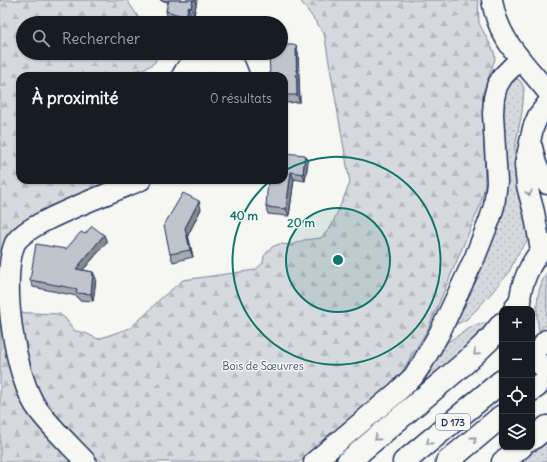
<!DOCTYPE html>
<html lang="fr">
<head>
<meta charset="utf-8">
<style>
  body { margin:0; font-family:Delius,sans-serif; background:#242831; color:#f1f3f6 }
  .controls { position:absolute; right:12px; bottom:12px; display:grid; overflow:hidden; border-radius:8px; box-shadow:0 1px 3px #0004 }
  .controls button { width:36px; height:36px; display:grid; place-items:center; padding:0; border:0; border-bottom:1px solid #363941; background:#171b24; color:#f1f3f6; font:20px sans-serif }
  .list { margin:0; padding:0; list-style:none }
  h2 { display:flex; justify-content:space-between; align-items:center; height:52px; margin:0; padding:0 16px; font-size:17px }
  h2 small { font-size:13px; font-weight:400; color:#9ea1a6 }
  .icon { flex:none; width:22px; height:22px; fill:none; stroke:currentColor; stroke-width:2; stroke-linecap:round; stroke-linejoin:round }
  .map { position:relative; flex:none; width:547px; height:462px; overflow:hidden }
  .search { position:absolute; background:#171b24; box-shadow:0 1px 3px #0004; left:16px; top:16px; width:272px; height:44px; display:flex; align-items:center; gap:10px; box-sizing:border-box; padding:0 14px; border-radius:22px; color:#9ea1a6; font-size:15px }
  .panel { position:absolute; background:#171b24; box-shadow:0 1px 3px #0004; left:16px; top:72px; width:272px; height:112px; border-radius:12px }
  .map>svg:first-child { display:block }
  .grass { fill:url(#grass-dots); stroke:#78849e }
  .forest { fill:url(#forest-firs); stroke:#78849e }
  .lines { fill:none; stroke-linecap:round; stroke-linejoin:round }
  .minor-casing { stroke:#1b2f5e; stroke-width:23 }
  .highway-casing { stroke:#1b2f5e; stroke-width:25 }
  .minor { stroke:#f6f6f2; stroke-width:20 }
  .highway { stroke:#f6f6f2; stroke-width:22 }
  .wall { fill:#a5a9b0; stroke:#1b2f5e }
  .shaded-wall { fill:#868990; stroke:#1b2f5e }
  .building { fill:#c0c4cd; stroke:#1b2f5e }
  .oneway { stroke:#8892a8 }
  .ring { fill:none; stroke:#0f766e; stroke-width:2 }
  .labels { text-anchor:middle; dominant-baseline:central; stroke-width:3; stroke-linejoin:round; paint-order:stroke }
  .shield { fill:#f6f6f2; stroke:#5d6b8a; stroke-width:1 }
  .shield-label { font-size:10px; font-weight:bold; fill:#1b2f5e }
  .park-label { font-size:11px; fill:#405177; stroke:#f6f6f2 }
  .centre { fill:#0f766e; stroke:#f6f6f2; stroke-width:2 }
  .ring-label { font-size:12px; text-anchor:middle; font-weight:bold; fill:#0f766e; stroke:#f6f6f2; stroke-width:3; stroke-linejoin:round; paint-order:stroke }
</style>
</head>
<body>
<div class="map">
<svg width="547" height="462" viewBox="0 0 547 462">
  <defs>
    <pattern id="grass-dots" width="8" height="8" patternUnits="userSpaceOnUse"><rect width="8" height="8" fill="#d6d9dd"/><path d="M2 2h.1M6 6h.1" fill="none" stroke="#b7bbc0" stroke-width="1.8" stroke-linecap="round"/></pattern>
    <pattern id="forest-firs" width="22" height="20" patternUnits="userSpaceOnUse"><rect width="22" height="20" fill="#d6d9dd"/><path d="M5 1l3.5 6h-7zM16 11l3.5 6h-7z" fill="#b7bbc0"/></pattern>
  </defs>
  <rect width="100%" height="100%" fill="#f6f6f2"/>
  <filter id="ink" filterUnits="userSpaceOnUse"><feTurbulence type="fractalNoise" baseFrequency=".025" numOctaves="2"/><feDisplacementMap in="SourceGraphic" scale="8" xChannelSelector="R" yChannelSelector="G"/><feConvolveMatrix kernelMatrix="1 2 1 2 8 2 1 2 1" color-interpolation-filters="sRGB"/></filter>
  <g filter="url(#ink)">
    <path class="grass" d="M518 79 521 82 524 88 522 112 515 147V164L529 238 517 255 508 274 478 308 467 319 449 328 477 272 504 87 513 80Z
      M547 272V324L539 331C535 310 536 290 547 272Z
      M491 322 434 377 420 381 441 346 475 325Z
      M547 436V462H515Z"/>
    <path class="forest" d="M0 0H127L142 23H23V53H158L159 55C157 57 156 61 154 63 139 79 45 76 20 76V180H103L106 185 2 255 0 265Z
      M300 0H478L479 23 494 52 495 59 483 93 485 186 480 206 428 329 398 378 299 462H103L95 456 79 462H0V310L5 312 59 314 65 318 75 331 85 333 98 339 130 328 147 313 159 300 183 280 255 270 263 263 264 256 272 247 279 244 291 245 304 240 321 238 331 227 350 183 324 33Z"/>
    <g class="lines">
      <defs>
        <path id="minor" d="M492 0C498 40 523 61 547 91
          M182 76 186 69 192 64 221 62 236 68 239 76
          M532 147 536 164 547 184
          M541 250 534 212 527 186 525 165 533 128 538 116 547 104
          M520 309C518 288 531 258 547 245
          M532 352 534 357 547 372
          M86 462C71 446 52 428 39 411 14 379 0 278 15 243 21 234 32 228 41 223 73 206 108 194 141 180
          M314 462 395 394 413 377 423 362 440 332 475 257 490 219 494 206 497 182 493 114 494 98 497 86 503 76 520 59"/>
        <path id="highway" d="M515 309 520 303
          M545 343 547 341
          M532 390 537 386
          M532 439 547 427
          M348 462 466 362 490 339 502 324
          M404 462 502 381
          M447 462 502 416
          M503 462 521 447"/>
      </defs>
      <use href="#minor" class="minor-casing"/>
      <use href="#highway" class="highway-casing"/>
      <use href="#minor" class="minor"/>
      <use href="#highway" class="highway"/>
    </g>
    <path class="wall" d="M160 0H197L194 15H191L189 23H183L168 19 166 11 168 2Z
      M298 53 300 102 284 103V76Z
      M284 153 308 162 305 181 294 179 289 216 268 214 266 207Z
      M201 209 188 235 193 257 173 262 170 254Z
      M107 242 83 270 93 272 96 279 93 301 79 300 77 296 33 287 30 280Z"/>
    <path class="shaded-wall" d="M193 0H197L194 15 191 8Z
      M188 7 191 15 189 23H188L186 17Z
      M296 45 298 53 300 102 297 95Z
      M305 155 308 162 305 181 303 174Z
      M291 172 294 179 289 216 286 209Z
      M199 201 201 209 188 235 193 257 190 250 185 228Z
      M104 235 107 242 78 276 76 269Z
      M93 272 96 279 93 301 91 294Z"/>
    <path class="building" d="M169 0H193L191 8 188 7 186 17 166 11Z
      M281 45H296L297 95H284V76H270L269 53H281Z
      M284 153 305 155 303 174 291 172 286 209 266 207 268 180H284Z
      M183 193 199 201 185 228 190 250 170 254 164 225Z
      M92 226 104 235 76 269 93 272 91 294 76 293 77 289 30 280 36 244 66 249 81 232 85 234Z"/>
    <defs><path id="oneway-chevron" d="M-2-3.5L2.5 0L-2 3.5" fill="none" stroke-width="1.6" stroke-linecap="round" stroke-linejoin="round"/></defs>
    <g class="oneway">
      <use href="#oneway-chevron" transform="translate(529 193) rotate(76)"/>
      <use href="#oneway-chevron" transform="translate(476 353) rotate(136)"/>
      <use href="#oneway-chevron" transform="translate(377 438) rotate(140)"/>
      <use href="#oneway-chevron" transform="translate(474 439) rotate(-40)"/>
      <use href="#oneway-chevron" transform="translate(429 442) rotate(140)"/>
    </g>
  </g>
  <circle cx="338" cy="260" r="52" fill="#0f766e" fill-opacity=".12"/>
  <g class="ring">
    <circle cx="338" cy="260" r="52"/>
    <path d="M284 171A104 104 0 1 1 271 180"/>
  </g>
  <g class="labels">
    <rect class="shield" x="436" y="414" width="34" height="16" rx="3"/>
    <g class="shield-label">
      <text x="453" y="422">D 173</text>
    </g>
    <g class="park-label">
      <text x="263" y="366">Bois de Sœuvres</text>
    </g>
  </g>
  <circle cx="338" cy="260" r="6" class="centre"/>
  <g class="ring-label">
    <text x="244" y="220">40 m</text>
    <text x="301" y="227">20 m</text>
  </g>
</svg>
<div class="controls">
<button>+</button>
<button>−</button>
<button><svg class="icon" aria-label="locate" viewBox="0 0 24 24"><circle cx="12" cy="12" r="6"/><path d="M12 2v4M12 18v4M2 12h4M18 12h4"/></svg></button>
<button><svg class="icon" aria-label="layers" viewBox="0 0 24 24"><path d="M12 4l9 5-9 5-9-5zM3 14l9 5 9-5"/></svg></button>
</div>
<div class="search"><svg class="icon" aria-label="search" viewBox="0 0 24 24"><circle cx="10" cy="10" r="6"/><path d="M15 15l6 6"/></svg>Rechercher</div>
<section class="panel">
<h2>À proximité<small>0 résultats</small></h2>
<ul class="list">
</ul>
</section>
</div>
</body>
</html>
